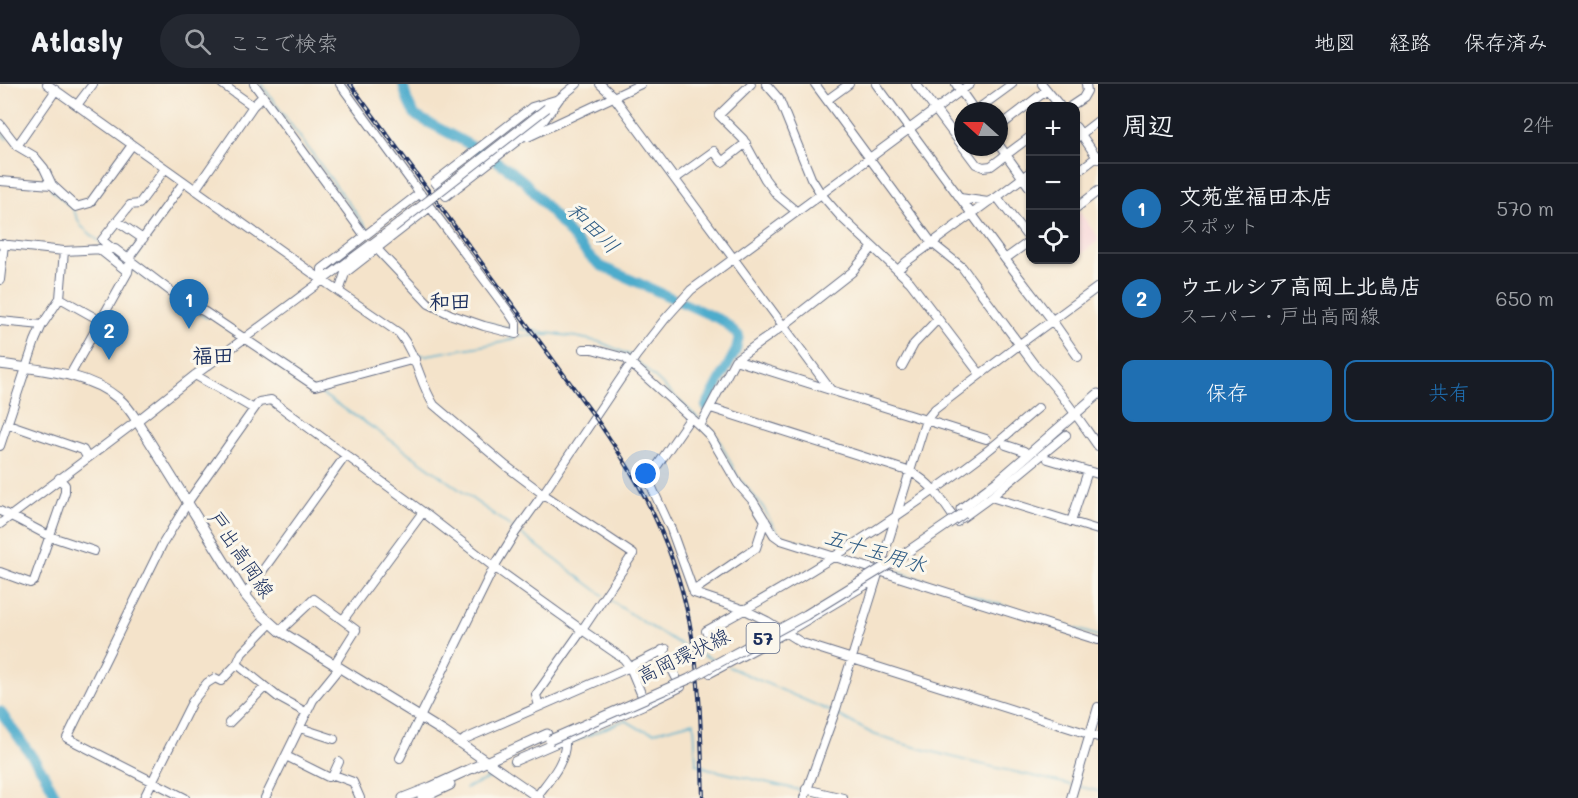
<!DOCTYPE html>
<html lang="ja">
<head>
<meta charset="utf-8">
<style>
  body { margin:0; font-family:Mali,"Klee One",sans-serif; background:#242831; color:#f1f3f6 }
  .controls { position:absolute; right:18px; top:18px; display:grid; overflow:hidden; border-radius:12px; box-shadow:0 2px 4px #0004 }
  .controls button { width:54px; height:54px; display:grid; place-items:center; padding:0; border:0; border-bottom:2px solid #363941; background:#171b24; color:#f1f3f6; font:30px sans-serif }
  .compass { position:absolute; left:954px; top:18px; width:54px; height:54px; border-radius:50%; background:#171b24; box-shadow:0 2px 4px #0004; rotate:291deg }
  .you { position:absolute; left:646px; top:390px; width:21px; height:21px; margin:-15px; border:4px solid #fff; border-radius:50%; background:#1a73e8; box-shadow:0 0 0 9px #1a73e833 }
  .badge { display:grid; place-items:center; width:39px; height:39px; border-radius:50%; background:#1f6fb2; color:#fff; font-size:20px; font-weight:700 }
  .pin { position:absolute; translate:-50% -50px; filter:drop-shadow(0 2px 3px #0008) }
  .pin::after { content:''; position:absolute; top:32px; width:21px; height:18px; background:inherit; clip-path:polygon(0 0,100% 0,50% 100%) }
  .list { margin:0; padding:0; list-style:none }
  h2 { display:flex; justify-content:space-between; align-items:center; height:78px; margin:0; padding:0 24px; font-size:26px }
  h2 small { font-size:20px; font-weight:400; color:#9ea1a6 }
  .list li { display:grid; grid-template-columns:39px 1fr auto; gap:18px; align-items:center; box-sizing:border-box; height:90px; padding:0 24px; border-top:2px solid #363941 }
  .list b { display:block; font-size:22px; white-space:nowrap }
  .list p { margin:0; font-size:20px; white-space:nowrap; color:#9ea1a6 }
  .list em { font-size:20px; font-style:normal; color:#9ea1a6 }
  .actions { display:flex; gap:12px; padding:18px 24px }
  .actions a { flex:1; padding:14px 0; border:2px solid #1f6fb2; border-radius:12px; text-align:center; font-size:21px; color:#1f6fb2 }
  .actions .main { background:#1f6fb2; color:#fff }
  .icon { flex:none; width:33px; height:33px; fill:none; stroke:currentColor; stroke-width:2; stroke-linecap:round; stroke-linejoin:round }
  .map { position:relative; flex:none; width:1098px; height:714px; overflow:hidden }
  header { display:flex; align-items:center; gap:36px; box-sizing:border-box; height:84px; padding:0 30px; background:#171b24; border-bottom:2px solid #363941 }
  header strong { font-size:28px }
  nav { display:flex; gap:33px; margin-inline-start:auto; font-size:21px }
  .search { width:420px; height:54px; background:#242831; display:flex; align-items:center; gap:15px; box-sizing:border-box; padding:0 21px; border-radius:33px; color:#9ea1a6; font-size:22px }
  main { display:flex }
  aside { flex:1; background:#171b24 }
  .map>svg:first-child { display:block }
  .built { fill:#f7cfd4 }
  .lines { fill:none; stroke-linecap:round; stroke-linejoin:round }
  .stream { stroke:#4eaccc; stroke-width:1.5 }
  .river { stroke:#4eaccc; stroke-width:10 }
  .minor-casing { stroke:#676e84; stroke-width:10 }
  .major-casing { stroke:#676e84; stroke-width:11 }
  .minor { stroke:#fff; stroke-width:8 }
  .major { stroke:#fff; stroke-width:9 }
  .rail-casing { stroke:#1b2f5e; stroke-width:4 }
  .rail { stroke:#fbf7ec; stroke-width:1.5; stroke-dasharray:4.5; stroke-linecap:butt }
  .minor-bridge-casing { stroke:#676e84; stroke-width:10; stroke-linecap:butt }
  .major-bridge-casing { stroke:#676e84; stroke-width:11; stroke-linecap:butt }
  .minor-bridge { stroke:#fff; stroke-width:8 }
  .major-bridge { stroke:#fff; stroke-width:9 }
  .labels { text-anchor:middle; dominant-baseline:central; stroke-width:6; stroke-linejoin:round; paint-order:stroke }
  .shield { fill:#fbf7ec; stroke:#5e6b89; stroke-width:1.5 }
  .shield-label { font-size:18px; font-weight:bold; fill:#1b2f5e }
  .street-label { font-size:20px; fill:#1b2f5e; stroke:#fbf7ec }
  .water-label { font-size:21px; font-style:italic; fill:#2d5b84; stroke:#fbf7ec }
  .neighbourhood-label { font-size:21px; font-weight:bold; fill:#1b2f5e; stroke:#fbf7ec }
</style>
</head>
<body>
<header>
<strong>Atlasly</strong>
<div class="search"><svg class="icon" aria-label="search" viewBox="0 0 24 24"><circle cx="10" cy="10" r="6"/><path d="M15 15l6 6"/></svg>ここで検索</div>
<nav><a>地図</a><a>経路</a><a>保存済み</a></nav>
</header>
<main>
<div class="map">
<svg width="1098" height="714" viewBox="0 0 1098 714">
  <rect width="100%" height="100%" fill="#fbf7ec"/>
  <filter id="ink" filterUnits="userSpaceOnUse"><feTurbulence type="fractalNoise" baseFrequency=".0167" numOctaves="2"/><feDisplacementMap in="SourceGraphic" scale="12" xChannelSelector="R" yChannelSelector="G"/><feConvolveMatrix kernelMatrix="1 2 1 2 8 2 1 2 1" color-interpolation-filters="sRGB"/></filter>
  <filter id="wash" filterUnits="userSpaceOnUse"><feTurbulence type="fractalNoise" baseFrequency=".008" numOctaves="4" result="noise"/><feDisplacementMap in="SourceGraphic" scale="24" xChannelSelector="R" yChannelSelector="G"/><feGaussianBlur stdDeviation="1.35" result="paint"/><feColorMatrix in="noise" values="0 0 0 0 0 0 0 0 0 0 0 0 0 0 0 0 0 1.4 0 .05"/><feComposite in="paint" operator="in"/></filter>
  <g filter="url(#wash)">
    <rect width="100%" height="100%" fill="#f4e3ca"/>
    <path class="built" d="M1077 125 1098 153V157L1076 174V126Z"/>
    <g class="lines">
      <path class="stream" d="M261 0 369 147
        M0 47 7 55
        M51 105 73 125 81 142 100 158
        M383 165 427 213 449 226
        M113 169 126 179
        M132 184 181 220 207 234
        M459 230 499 242 512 244
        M520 245 576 253 600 258 632 272
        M519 252 550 251
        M418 271H427L504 258 515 254
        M637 277 699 335
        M314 305 378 347 514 445
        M705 340 718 354 738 393 763 423 776 447 784 453
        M520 449 603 511
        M789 455 836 468
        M844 470 876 481
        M889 485 1098 552
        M607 514 646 540 680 560 714 576
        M729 583 832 628
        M836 630 873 650 896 658 971 678 1072 701
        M568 660 625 636 640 645 654 648 694 638 696 680 713 686 804 707
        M512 684 561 663
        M1077 702 1098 707
        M466 704 494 692"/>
      <path class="river" d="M403 0C406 12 408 22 416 32 453 52 493 71 525 98L588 171 601 182 723 237 739 252 736 266 706 322
        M0 627 43 688 57 714"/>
    </g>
  </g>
  <g filter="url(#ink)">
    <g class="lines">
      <defs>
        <path id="minor" d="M47 0 322 196 399 249C417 271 419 298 434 321L506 382 543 410 633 470 582 546 494 483 423 428 271 316 259 318 190 415 162 461 67 654 185 714
          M222 0 253 22
          M254 0 365 152
          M340 0 430 123 508 227 516 239V250L484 242 452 231 429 220 377 165
          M600 0 614 13 830 305
          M751 0 719 31 743 55 765 95 777 111 797 128
          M766 0 779 15 811 94 821 110 840 132 910 198 980 290
          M815 0 932 159 962 183 1036 283C1060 306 1078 334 1098 362
          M876 0 1005 175 1052 236 1078 273
          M916 0 976 80 983 83 991 82 1030 53
          M956 0 975 27
          M1042 0 1060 22
          M559 15 544 36 446 112 435 98 532 23Z
          M827 16 849 0
          M555 18 577 0
          M77 21 93 0
          M1071 22 1083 14 1087 7 1086 0
          M975 27 1012 0
          M0 40 17 62 34 72 44 84 52 101
          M999 43 1047 6
          M1076 43 1098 75
          M528 53 641 0
          M1076 54 1098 37
          M999 61 1030 104
          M17 62 56 6
          M1076 89 1098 72
          M675 95 714 67 722 78 746 59
          M0 97 52 101 76 123 90 119 132 61
          M195 106 253 22 263 12
          M997 113 1030 156
          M960 114 988 118 997 113 1030 88
          M1076 124 1098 107
          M117 137 143 155
          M0 160 64 167 104 165H115L185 218 205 228 315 302 415 275
          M99 165 128 188
          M113 165 102 156 130 121 139 120 165 85
          M64 167 60 214 101 237
          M1005 175 1030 157
          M898 186 906 178 988 118
          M0 196 4 160
          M322 196V185L420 109
          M339 208 345 189 430 123
          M0 237 42 241
          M584 265H592L625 274 700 342 710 352 738 400 753 417 774 451 781 456 1098 556
          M735 276 986 355
          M902 282 914 260 938 235
          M70 291 128 188 131 171 184 98
          M195 291 254 325
          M711 324 911 388C933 400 943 418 957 438
          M691 333 648 395 671 445 694 509
          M8 340 83 366 87 373
          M700 342 735 276 783 242 852 188 873 163
          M1006 361 1024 367
          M0 362 35 257 42 241 60 214
          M1048 375 1098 390
          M991 413 1098 446
          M0 427 19 436 49 452 94 467
          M962 434 991 413 1066 351
          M765 436 756 464 696 505 694 509 745 526 767 537 802 559 1098 653
          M1071 438 1088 387
          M0 440 137 337 195 291 393 144
          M0 488 30 499 34 497 65 408V401L59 394
          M245 511 346 371
          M343 536 423 428
          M280 547 314 515 356 546 334 581
          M706 547C804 494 898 435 986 368 1004 354 1021 338 1038 324
          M237 580 278 613 307 629
          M710 589 785 549 874 496
          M539 622 536 611 582 546 624 575 630 583 645 619
          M229 639 265 603
          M300 644 334 655
          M460 659 465 655 630 583 666 565
          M286 672 328 693 334 691 353 698 360 714
          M400 674 494 483 515 449 543 410 636 272 665 235 691 206 970 0
          M515 677 646 620 681 603 662 566
          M333 691 339 678
          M806 705 843 714
          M537 712C549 696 567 677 565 656
          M144 714 192 618 207 599 215 594 221 597 237 580 242 569 271 539
          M265 714 313 616 339 584
          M804 714 836 625 926 336 935 325 1020 260 1098 203
          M1071 714 1098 623"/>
        <path id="major" d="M0 280C40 286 87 288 119 315 127 321 132 329 137 337L245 511 261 530 280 547 444 648 539 714
          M961 425 998 397 1098 310
          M403 714 431 703 547 650
          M422 714 450 701"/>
      </defs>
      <use href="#minor" class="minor-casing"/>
      <use href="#major" class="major-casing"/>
      <use href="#minor" class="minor"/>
      <use href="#major" class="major"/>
      <defs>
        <path id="rail" d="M350 0 595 333C614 361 633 389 648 419 666 455 681 496 689 536 701 594 701 655 703 714"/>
      </defs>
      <use href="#rail" class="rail-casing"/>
      <use href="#rail" class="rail"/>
      <defs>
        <path id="minor-bridge" d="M393 144 547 24"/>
        <path id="major-bridge" d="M550 656 689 595 714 581 806 531 894 477 964 429"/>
      </defs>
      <use href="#minor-bridge" class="minor-bridge-casing"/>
      <use href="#major-bridge" class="major-bridge-casing"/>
      <use href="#minor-bridge" class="minor-bridge"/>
      <use href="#major-bridge" class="major-bridge"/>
    </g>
  </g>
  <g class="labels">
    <rect class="shield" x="746.5" y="539" width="33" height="30" rx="4.5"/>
    <g class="shield-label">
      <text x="763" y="554">57</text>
    </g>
    <g class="street-label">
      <text transform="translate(242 470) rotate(56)">戸出高岡線</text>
      <text transform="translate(683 571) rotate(-26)">高岡環状線</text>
    </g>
    <g class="water-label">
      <text transform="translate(594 143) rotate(44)">和田川</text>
      <text transform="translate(876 466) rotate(17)">五十玉用水</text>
    </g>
    <g class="neighbourhood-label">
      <text x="450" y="216">和田</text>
      <text x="213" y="270">福田</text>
    </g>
  </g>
</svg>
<div class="controls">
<button>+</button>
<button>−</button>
<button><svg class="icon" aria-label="locate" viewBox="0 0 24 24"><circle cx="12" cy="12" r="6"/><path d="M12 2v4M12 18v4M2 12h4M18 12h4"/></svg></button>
</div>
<svg class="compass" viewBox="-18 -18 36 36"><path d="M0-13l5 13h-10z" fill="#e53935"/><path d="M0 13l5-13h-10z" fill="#9ea1a6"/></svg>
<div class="you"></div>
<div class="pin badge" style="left:189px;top:245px">1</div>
<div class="pin badge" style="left:109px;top:276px">2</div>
</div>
<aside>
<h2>周辺<small>2件</small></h2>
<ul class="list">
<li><span class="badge">1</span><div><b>文苑堂福田本店</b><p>スポット</p></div><em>570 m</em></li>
<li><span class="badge">2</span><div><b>ウエルシア高岡上北島店</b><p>スーパー · 戸出高岡線</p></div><em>650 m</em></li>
</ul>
<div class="actions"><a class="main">保存</a><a>共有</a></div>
</aside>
</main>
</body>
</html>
